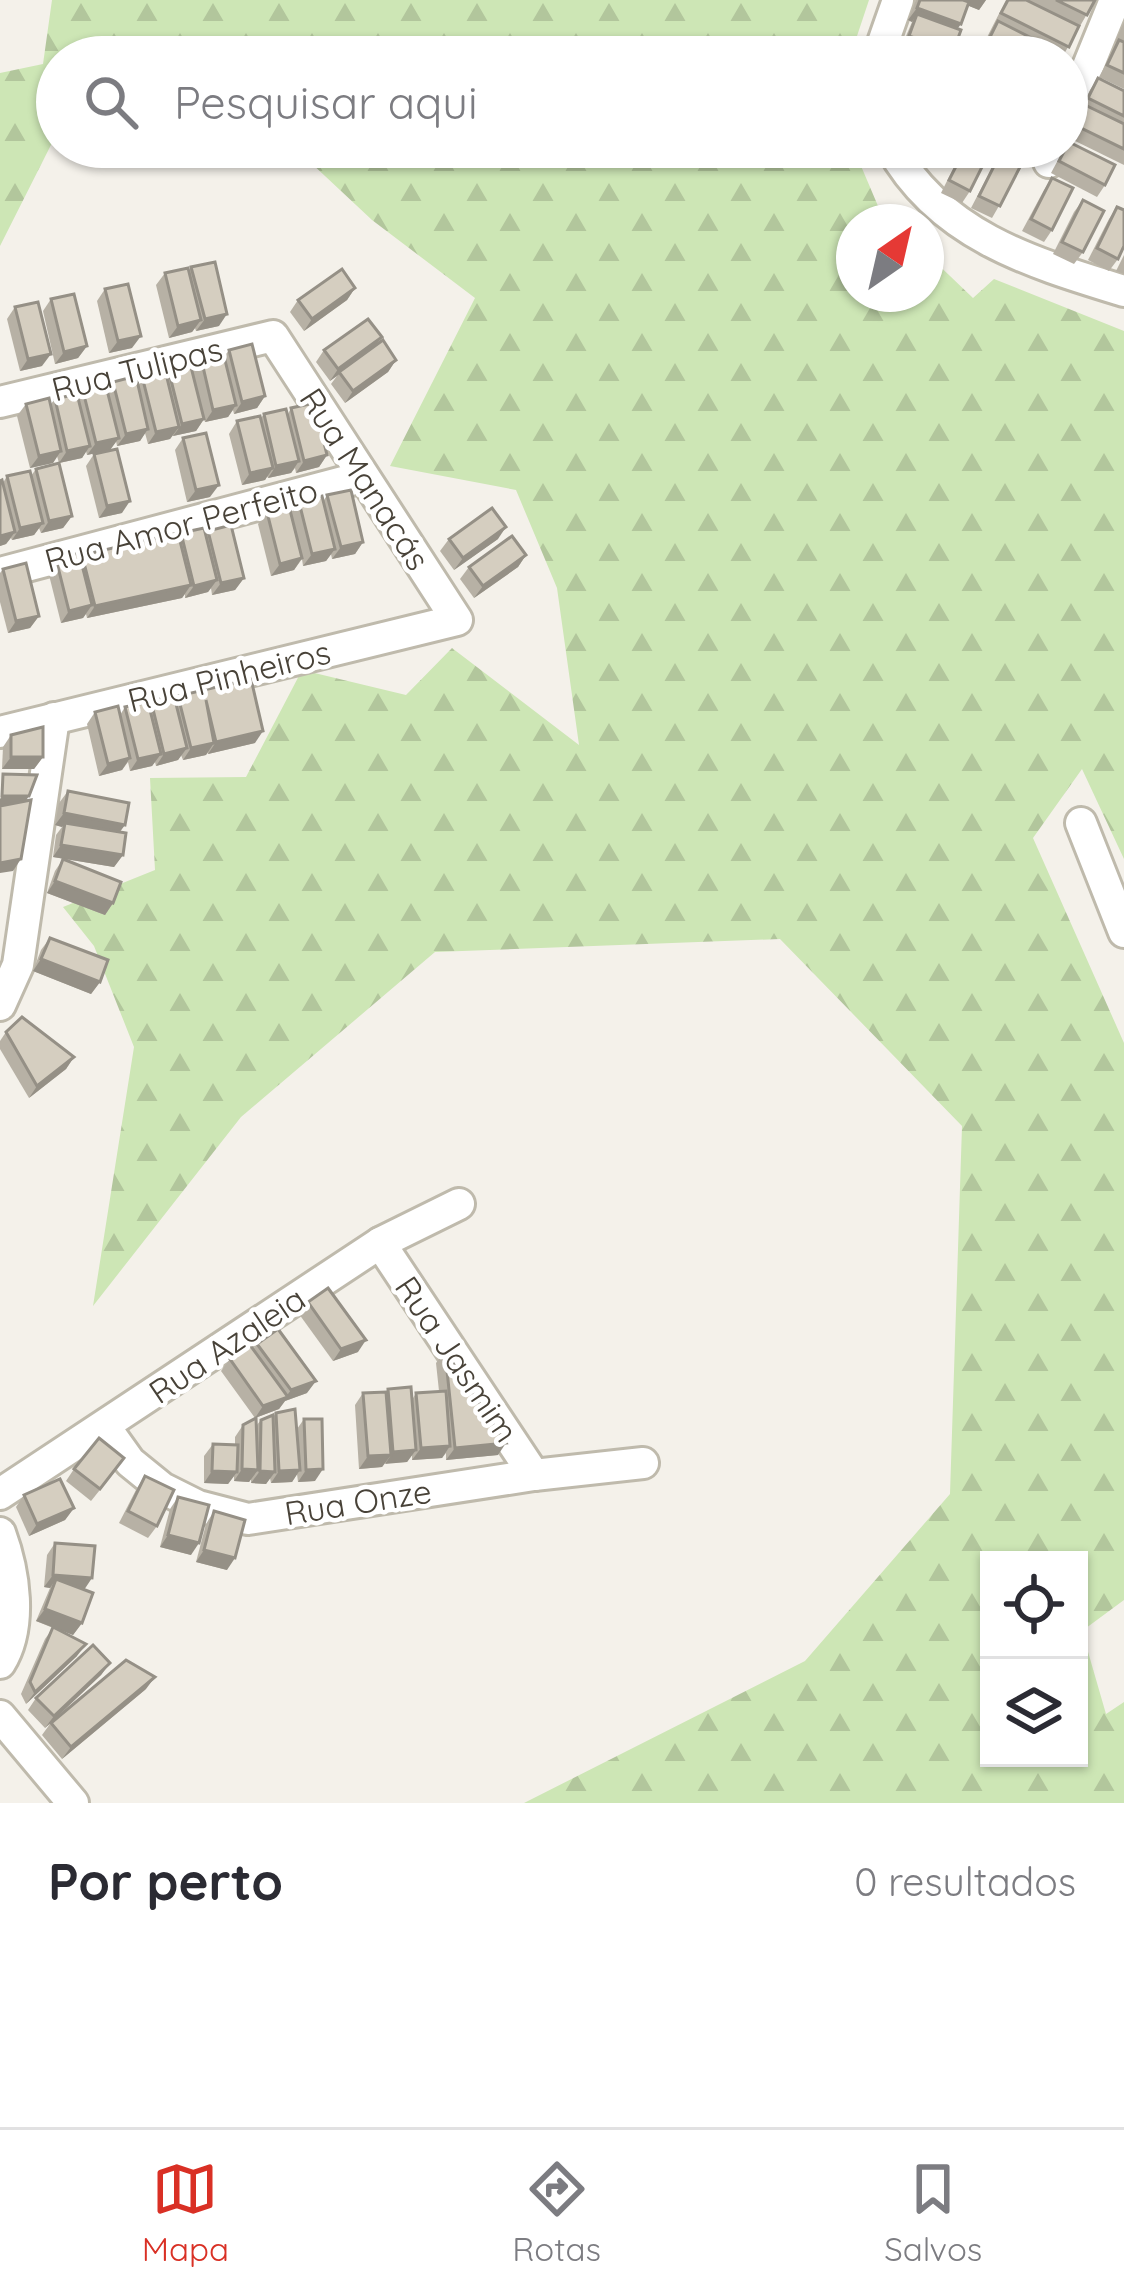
<!DOCTYPE html>
<html lang="pt">
<head>
<meta charset="utf-8">
<style>
  body { margin:0; font-family:Quicksand,sans-serif; background:#f2f2f3; color:#2b2b33 }
  .controls { position:absolute; right:36px; bottom:36px; display:grid; overflow:hidden; border-radius:0px; box-shadow:0 3px 9px #0004 }
  .controls button { width:108px; height:108px; display:grid; place-items:center; padding:0; border:0; border-bottom:3px solid #e1e1e2; background:#fff; color:#2b2b33; font:60px sans-serif }
  .compass { position:absolute; left:836px; top:204px; width:108px; height:108px; border-radius:50%; background:#fff; box-shadow:0 3px 9px #0004; rotate:34deg }
  .list { margin:0; padding:0; list-style:none }
  h2 { display:flex; justify-content:space-between; align-items:center; height:156px; margin:0; padding:0 48px; font-size:51px }
  h2 small { font-size:39px; font-weight:400; color:#7c7c81 }
  .icon { flex:none; width:66px; height:66px; fill:none; stroke:currentColor; stroke-width:2; stroke-linecap:round; stroke-linejoin:round }
  .map { position:relative; flex:none; width:1124px; height:1803px; overflow:hidden }
  .search { position:absolute; background:#fff; box-shadow:0 3px 9px #0004; left:36px; right:36px; top:36px; height:132px; display:flex; align-items:center; gap:30px; box-sizing:border-box; padding:0 42px; border-radius:66px; color:#7c7c81; font-size:45px }
  .sheet { height:324px; background:#fff }
  nav { display:flex; justify-content:space-around; align-items:center; box-sizing:border-box; height:168px; border-top:3px solid #e1e1e2; background:#fff; font-size:33px; color:#7c7c81 }
  nav a { display:grid; justify-items:center; gap:6px }
  nav .on { color:#d93025 }
  .map>svg:first-child { display:block }
</style>
</head>
<body>
<div class="map">
<svg width="1124" height="1803" viewBox="0 0 1124 1803">
  <defs>
    <pattern id="forest-firs" width="22" height="20" patternUnits="userSpaceOnUse" patternTransform="scale(3)"><rect width="22" height="20" fill="#cde6b5"/><path d="M5 1l3.5 6h-7zM16 11l3.5 6h-7z" fill="#b2c69c"/></pattern>
  </defs>
  <rect width="100%" height="100%" fill="#f4f1ea"/>
  <g fill="url(#forest-firs)" fill-rule="evenodd">
    <polygon points="52,0 869,0 850,57 198,57 191,51 181,57 57,57 57,133 0,246 0,73 43,64"/>
    <path d="M294 147H853L878 206 894 222H854V294H926V253L973 298 994 279 1124 331V859L1082 769 1033 838 1124 1043V1600L1082 1631 1106 1714 1124 1702V1803H524L805 1661 950 1494 962 1126 780 939 435 952 241 1117 93 1306 134 1047 94 946 63 907 155 870 150 778 246 777 302 670 406 695 452 648 579 745 557 588 516 490 390 466 475 298 372 220ZM989 1560H1079V1758H989Z"/>
  </g>
  <g fill="none" stroke-linecap="round" stroke-linejoin="round">
    <g stroke="#bfbaac" stroke-width="36">
      <g id="minor">
        <polyline points="878,57 898,0"/>
        <polyline points="1067,118 1115,0"/>
        <path d="M891 147C940 236 1033 263 1124 291"/>
        <polyline points="1049,162 1055,147"/>
        <polyline points="0,402 273,336 457,620 0,732"/>
        <polyline points="0,573 362,477"/>
        <polyline points="1081,823 1124,932"/>
        <polyline points="0,1005 18,965 54,718"/>
        <polyline points="380,1243 534,1475"/>
        <polyline points="105,1427 130,1462 162,1488 198,1506 248,1519 534,1475 643,1463"/>
        <polyline points="0,1494 380,1243 459,1204"/>
        <path d="M0 1533C14 1571 23 1626 0 1663"/>
        <polyline points="0,1716 73,1803"/>
      </g>
    </g>
    <use href="#minor" stroke="#fff" stroke-width="30"/>
  </g>
  <g fill="#b7b1a5">
    <polygon points="916,0 986,0 979,10 967,5 957,29 953,52 951,56 953,57 904,57 908,51 901,48 912,22 908,20"/>
    <polygon points="1006,0 1095,0 1064,54 1064,57 986,57 979,53"/>
    <polygon points="1124,22 1124,89 1099,77 1117,43 1115,42"/>
    <polygon points="1098,78 1124,91 1124,165 1067,137 1090,90"/>
    <polygon points="964,147 1033,147 992,218 971,208 996,160 988,156 970,191 962,203 941,193"/>
    <polygon points="1065,147 1105,185 1097,197 1051,173"/>
    <polygon points="1052,178 1052,230 1044,242 1022,231 1044,190"/>
    <polygon points="1083,200 1083,252 1074,264 1053,254 1074,212"/>
    <polygon points="1117,207 1118,259 1109,271 1088,260 1109,219"/>
    <polygon points="1124,255 1124,274 1116,271"/>
    <polygon points="191,267 219,326 196,331 195,328 192,332 169,338 156,285 165,273 189,272"/>
    <polygon points="355,288 347,300 304,331 290,312 298,300"/>
    <polygon points="105,289 132,348 109,353 97,301"/>
    <polygon points="51,299 87,346 78,358 55,364 43,311"/>
    <polygon points="15,307 42,366 20,371 7,319"/>
    <polygon points="376,345 396,360 388,372 345,403 331,384 337,376 330,381 316,362 324,350"/>
    <polygon points="229,350 265,396 257,408 234,414 233,410 228,417 205,422 204,419 196,431 173,436 173,435 170,439 148,444 145,433 140,441 117,446 116,441 110,450 87,455 86,451 82,458 59,463 72,516 63,528 41,533 39,528 34,535 12,540 11,538 6,544 0,546 0,481 3,483 7,476 31,476 36,469 59,463 57,456 53,463 30,468 17,416 26,404 50,405 55,399 78,398 83,391 107,390 113,382 138,387 143,380 166,376 169,372 192,370 201,358 224,357"/>
    <polygon points="291,408 327,455 319,467 296,473 295,468 291,473 268,478 267,476 265,480 242,485 229,434 237,421 261,418 264,414 288,414"/>
    <polygon points="183,438 210,497 187,502 175,450"/>
    <polygon points="94,454 122,513 99,518 86,466"/>
    <polygon points="327,495 363,542 355,554 332,559 331,554 326,561 303,566 302,559 294,570 271,576 258,524 267,512 291,513 299,502 323,502"/>
    <polygon points="208,531 244,578 235,590 212,595 211,588 208,592 185,598 185,594 182,598 87,618 86,614 83,618 61,623 48,571 56,559 80,558 82,555 179,537 181,533 206,535"/>
    <polygon points="449,539 498,539 454,570 440,551"/>
    <polygon points="526,555 518,567 474,598 460,579 469,567"/>
    <polygon points="3,569 39,616 30,628 8,633 0,602 0,573"/>
    <polygon points="178,696 255,743 208,754 207,752 206,755 183,760 181,755 178,760 156,766 155,762 152,766 130,771 128,762 122,770 99,776 87,724 95,712 120,715 125,707 149,705 151,701 175,701"/>
    <polygon points="11,735 43,757 34,769 2,769 3,747"/>
    <polygon points="68,791 120,832 123,855 114,867 53,857 56,835 62,827 55,825 59,803"/>
    <polygon points="63,859 113,903 105,915 47,893 55,871"/>
    <polygon points="50,938 100,982 91,994 33,971 41,950"/>
    <polygon points="6,1032 74,1057 66,1069 29,1098 0,1049 0,1041"/>
    <polygon points="308,1302 358,1352 333,1361 299,1314"/>
    <polygon points="257,1344 307,1393 285,1401 279,1409 255,1418 221,1371 230,1359 253,1349"/>
    <polygon points="445,1351 498,1455 446,1460 446,1453 442,1458 412,1460 412,1455 407,1462 385,1463 382,1467 359,1469 355,1405 363,1393 386,1392 388,1389 412,1400 416,1393 439,1391 436,1363"/>
    <polygon points="276,1413 297,1429 304,1419 315,1481 298,1482 297,1474 292,1482 271,1483 270,1478 266,1484 251,1483 251,1479 249,1482 234,1481 234,1476 228,1484 204,1483 204,1456 213,1444 235,1444 235,1437 243,1425 256,1426 261,1420 273,1417"/>
    <polygon points="74,1469 116,1470 91,1501 66,1481"/>
    <polygon points="145,1476 157,1526 148,1538 119,1523 137,1488"/>
    <polygon points="24,1495 74,1508 65,1520 29,1536 16,1507"/>
    <polygon points="178,1497 191,1555 160,1547 170,1509"/>
    <polygon points="214,1511 227,1570 196,1562 206,1524"/>
    <polygon points="55,1543 84,1590 82,1623 73,1635 61,1630 77,1656 26,1704 21,1694 45,1639 53,1628 36,1621 50,1588 44,1587 47,1555"/>
    <polygon points="110,1663 101,1675 54,1720 146,1689 62,1759 42,1735 50,1724 45,1728 28,1710 36,1698"/>
  </g>
  <g fill="#959086">
    <polygon points="954,0 986,0 979,10"/>
    <polygon points="917,8 961,24 952,36 917,14 912,22 908,20"/>
    <polygon points="909,36 953,52 950,57 913,42 908,51 901,48"/>
    <polygon points="355,288 347,300 304,331 312,319"/>
    <polygon points="227,314 219,326 196,331 205,319"/>
    <polygon points="201,320 192,332 169,338 178,326"/>
    <polygon points="141,336 132,348 109,353 118,341"/>
    <polygon points="382,337 373,349 330,381 338,369"/>
    <polygon points="87,346 78,358 55,364 64,352"/>
    <polygon points="51,354 42,366 20,371 28,359"/>
    <polygon points="396,360 388,372 345,403 353,391"/>
    <polygon points="265,396 257,408 234,414 242,402"/>
    <polygon points="236,405 228,417 205,422 213,410"/>
    <polygon points="204,419 196,431 173,436 182,424"/>
    <polygon points="179,427 170,439 148,444 156,432"/>
    <polygon points="148,429 140,441 117,446 126,434"/>
    <polygon points="119,438 110,450 87,455 96,443"/>
    <polygon points="90,446 82,458 59,463 67,451"/>
    <polygon points="61,451 53,463 30,468 39,456"/>
    <polygon points="327,455 319,467 296,473 304,461"/>
    <polygon points="299,461 291,473 268,478 276,466"/>
    <polygon points="273,468 265,480 242,485 250,473"/>
    <polygon points="219,485 210,497 187,502 196,490"/>
    <polygon points="130,501 122,513 99,518 107,506"/>
    <polygon points="72,516 63,528 41,533 49,521"/>
    <polygon points="43,523 34,535 12,540 20,528"/>
    <polygon points="506,527 498,539 454,570 463,558"/>
    <polygon points="15,532 6,544 0,546 0,536"/>
    <polygon points="363,542 355,554 332,559 341,547"/>
    <polygon points="335,549 326,561 303,566 312,554"/>
    <polygon points="526,555 518,567 474,598 483,586"/>
    <polygon points="302,558 294,570 271,576 280,564"/>
    <polygon points="244,578 235,590 212,595 221,583"/>
    <polygon points="217,580 208,592 185,598 194,586"/>
    <polygon points="191,585 182,598 87,618 95,606"/>
    <polygon points="92,605 83,618 61,623 69,611"/>
    <polygon points="39,616 30,628 8,633 16,621"/>
    <polygon points="263,731 255,743 208,754 216,742"/>
    <polygon points="214,743 206,755 183,760 191,748"/>
    <polygon points="187,748 178,760 156,766 164,754"/>
    <polygon points="161,754 152,766 130,771 138,759"/>
    <polygon points="11,757 43,757 34,769 2,769"/>
    <polygon points="130,758 122,770 99,776 108,764"/>
    <polygon points="2,796 29,796 21,808 0,808 0,799"/>
    <polygon points="64,813 125,825 116,837 65,823 62,827 55,825"/>
    <polygon points="61,845 123,855 114,867 53,857"/>
    <polygon points="21,859 13,871 0,873 0,863"/>
    <polygon points="55,881 113,903 105,915 47,893"/>
    <polygon points="41,959 100,982 91,994 33,971"/>
    <polygon points="74,1057 66,1069 29,1098 37,1086"/>
    <polygon points="366,1340 358,1352 333,1361 341,1349"/>
    <polygon points="316,1381 307,1393 285,1401 279,1409 255,1418 263,1406 285,1398 291,1390"/>
    <polygon points="506,1443 498,1455 446,1460 455,1448"/>
    <polygon points="450,1446 442,1458 412,1460 421,1448"/>
    <polygon points="416,1450 407,1462 385,1464 393,1452"/>
    <polygon points="391,1455 382,1467 359,1469 368,1456"/>
    <polygon points="242,1469 258,1470 249,1482 234,1481"/>
    <polygon points="323,1469 315,1481 298,1482 306,1470"/>
    <polygon points="300,1470 292,1482 271,1483 279,1471"/>
    <polygon points="212,1471 237,1472 228,1484 204,1483"/>
    <polygon points="260,1471 275,1472 266,1484 251,1483"/>
    <polygon points="74,1508 65,1520 29,1536 37,1524"/>
    <polygon points="168,1535 199,1543 191,1555 160,1547"/>
    <polygon points="204,1550 235,1558 227,1570 196,1562"/>
    <polygon points="53,1575 92,1578 84,1590 56,1579 50,1588 44,1587"/>
    <polygon points="45,1609 82,1623 73,1635 36,1621"/>
    <polygon points="86,1644 77,1656 26,1704 35,1692"/>
    <polygon points="110,1663 101,1675 45,1728 54,1716"/>
    <polygon points="155,1677 146,1689 62,1759 71,1747"/>
  </g>
  <g fill="#d5cec0" stroke="#959086" stroke-width="3">
    <polygon points="920,0 963,0 969,2 961,24 917,8"/>
    <polygon points="1008,0 1026,0 1079,26 1069,47 1001,13"/>
    <polygon points="1056,0 1095,0 1087,15"/>
    <polygon points="917,14 961,30 953,52 909,36"/>
    <polygon points="998,21 1065,55 1064,57 1019,57 988,41"/>
    <polygon points="1119,40 1124,42 1124,73 1107,65"/>
    <polygon points="913,42 953,57 908,57"/>
    <polygon points="1098,78 1124,91 1124,116 1088,98"/>
    <polygon points="1085,105 1124,124 1124,149 1075,125"/>
    <polygon points="1069,142 1115,165 1105,185 1059,161"/>
    <polygon points="966,147 987,147 991,149 970,191 949,180"/>
    <polygon points="1002,147 1033,147 1027,159"/>
    <polygon points="1000,154 1021,165 1000,206 979,196"/>
    <polygon points="1052,178 1073,188 1052,230 1031,219"/>
    <polygon points="1083,200 1104,211 1083,252 1062,242"/>
    <polygon points="1117,207 1124,210 1124,246 1118,259 1097,248"/>
    <polygon points="215,262 227,314 205,319 191,267"/>
    <polygon points="188,268 201,320 178,326 165,273"/>
    <polygon points="342,269 355,288 312,319 298,300"/>
    <polygon points="128,284 141,336 118,341 105,289"/>
    <polygon points="74,294 87,346 64,352 51,299"/>
    <polygon points="38,302 51,354 28,359 15,307"/>
    <polygon points="368,319 382,337 338,369 324,350"/>
    <polygon points="383,340 396,360 353,391 339,372"/>
    <polygon points="252,344 265,396 242,402 229,350"/>
    <polygon points="223,352 236,405 213,410 201,358"/>
    <polygon points="191,367 204,419 182,424 169,372"/>
    <polygon points="166,374 179,427 156,432 143,380"/>
    <polygon points="136,376 148,429 126,434 113,382"/>
    <polygon points="106,386 119,438 96,443 83,391"/>
    <polygon points="77,394 90,446 67,451 55,399"/>
    <polygon points="49,398 61,451 39,456 26,404"/>
    <polygon points="314,403 327,455 304,461 291,408"/>
    <polygon points="286,409 299,461 276,466 264,414"/>
    <polygon points="260,416 273,468 250,473 237,421"/>
    <polygon points="206,433 219,485 196,490 183,438"/>
    <polygon points="117,449 130,501 107,506 94,454"/>
    <polygon points="59,463 72,516 49,521 36,469"/>
    <polygon points="30,471 43,523 20,528 7,476"/>
    <polygon points="2,480 15,532 0,536 0,481"/>
    <polygon points="351,490 363,542 341,547 327,495"/>
    <polygon points="322,496 335,549 312,554 299,502"/>
    <polygon points="289,506 302,558 280,564 267,512"/>
    <polygon points="492,508 506,527 463,558 449,539"/>
    <polygon points="231,525 244,578 221,583 208,531"/>
    <polygon points="204,528 217,580 194,586 181,533"/>
    <polygon points="178,533 191,585 95,606 82,555"/>
    <polygon points="512,536 526,555 483,586 469,567"/>
    <polygon points="79,553 92,605 69,611 56,559"/>
    <polygon points="26,563 39,616 16,621 3,569"/>
    <polygon points="251,679 263,731 216,742 206,700 214,743 191,748 178,696"/>
    <polygon points="174,696 187,748 164,754 151,701"/>
    <polygon points="148,702 161,754 138,759 125,707"/>
    <polygon points="118,706 130,758 108,764 95,712"/>
    <polygon points="43,727 43,757 11,757 11,735"/>
    <polygon points="3,774 37,775 29,796 2,796"/>
    <polygon points="68,791 129,803 125,825 64,813"/>
    <polygon points="31,800 21,859 0,863 0,806"/>
    <polygon points="65,823 126,833 123,855 61,845"/>
    <polygon points="63,859 121,882 113,903 55,881"/>
    <polygon points="50,938 108,960 100,982 41,959"/>
    <polygon points="22,1017 74,1057 37,1086 6,1032"/>
    <polygon points="328,1288 366,1340 341,1349 308,1302"/>
    <polygon points="278,1329 316,1381 291,1390 257,1344"/>
    <polygon points="250,1345 288,1397 263,1406 230,1359"/>
    <polygon points="445,1351 506,1443 455,1448"/>
    <polygon points="411,1387 416,1450 393,1452 388,1389"/>
    <polygon points="446,1391 450,1446 421,1448 416,1393"/>
    <polygon points="386,1392 391,1455 368,1456 363,1393"/>
    <polygon points="295,1409 300,1470 279,1471 276,1413"/>
    <polygon points="273,1415 275,1472 260,1471 261,1420"/>
    <polygon points="256,1418 258,1470 242,1469 243,1425"/>
    <polygon points="304,1419 322,1419 323,1469 306,1470"/>
    <polygon points="99,1438 124,1458 100,1489 74,1469"/>
    <polygon points="213,1444 238,1445 237,1472 212,1471"/>
    <polygon points="145,1476 174,1490 157,1526 128,1511"/>
    <polygon points="60,1479 74,1508 37,1524 24,1495"/>
    <polygon points="178,1497 209,1505 199,1543 168,1535"/>
    <polygon points="214,1511 245,1520 235,1558 204,1550"/>
    <polygon points="55,1543 95,1546 92,1578 53,1575"/>
    <polygon points="56,1579 93,1593 82,1623 45,1609"/>
    <polygon points="53,1627 86,1644 35,1692 30,1682"/>
    <polygon points="93,1645 110,1663 54,1716 36,1698"/>
    <polygon points="126,1660 155,1677 71,1747 51,1723"/>
  </g>
  <g text-anchor="middle" stroke-width="9" stroke-linejoin="round" paint-order="stroke">
    <g font-size="33" fill="#484238" stroke="#fff">
      <text transform="translate(137 369) rotate(-14)" y="12">Rua Tulipas</text>
      <text transform="translate(365 479) rotate(57)" y="12">Rua Manacás</text>
      <text transform="translate(181 525) rotate(-15)" y="12">Rua Amor Perfeito</text>
      <text transform="translate(229 676) rotate(-14)" y="12">Rua Pinheiros</text>
      <text transform="translate(227 1345) rotate(-34)" y="12">Rua Azaleia</text>
      <text transform="translate(457 1359) rotate(56)" y="12">Rua Jasmim</text>
      <text transform="translate(358 1502) rotate(-9)" y="12">Rua Onze</text>
    </g>
  </g>
</svg>
<div class="controls">
<button><svg class="icon" aria-label="locate" viewBox="0 0 24 24"><circle cx="12" cy="12" r="6"/><path d="M12 2v4M12 18v4M2 12h4M18 12h4"/></svg></button>
<button><svg class="icon" aria-label="layers" viewBox="0 0 24 24"><path d="M12 4l9 5-9 5-9-5zM3 14l9 5 9-5"/></svg></button>
</div>
<svg class="compass" viewBox="-18 -18 36 36"><path d="M0-13l5 13h-10z" fill="#e53935"/><path d="M0 13l5-13h-10z" fill="#7c7c81"/></svg>
<div class="search"><svg class="icon" aria-label="search" viewBox="0 0 24 24"><circle cx="10" cy="10" r="6"/><path d="M15 15l6 6"/></svg>Pesquisar aqui</div>
</div>
<section class="sheet">
<h2>Por perto<small>0 resultados</small></h2>
<ul class="list">
</ul>
</section>
<nav>
<a class="on"><svg class="icon" aria-label="map" viewBox="0 0 24 24"><path d="M3 6l6-2 6 2 6-2v14l-6 2-6-2-6 2zM9 4v14M15 6v14"/></svg>Mapa</a>
<a><svg class="icon" aria-label="directions" viewBox="0 0 24 24"><path d="M12 3l9 9-9 9-9-9zM9 14v-3h6M13 9l2 2-2 2"/></svg>Rotas</a>
<a><svg class="icon" aria-label="saved" viewBox="0 0 24 24"><path d="M7 4h10v16l-5-4-5 4z"/></svg>Salvos</a>
</nav>
</body>
</html>
